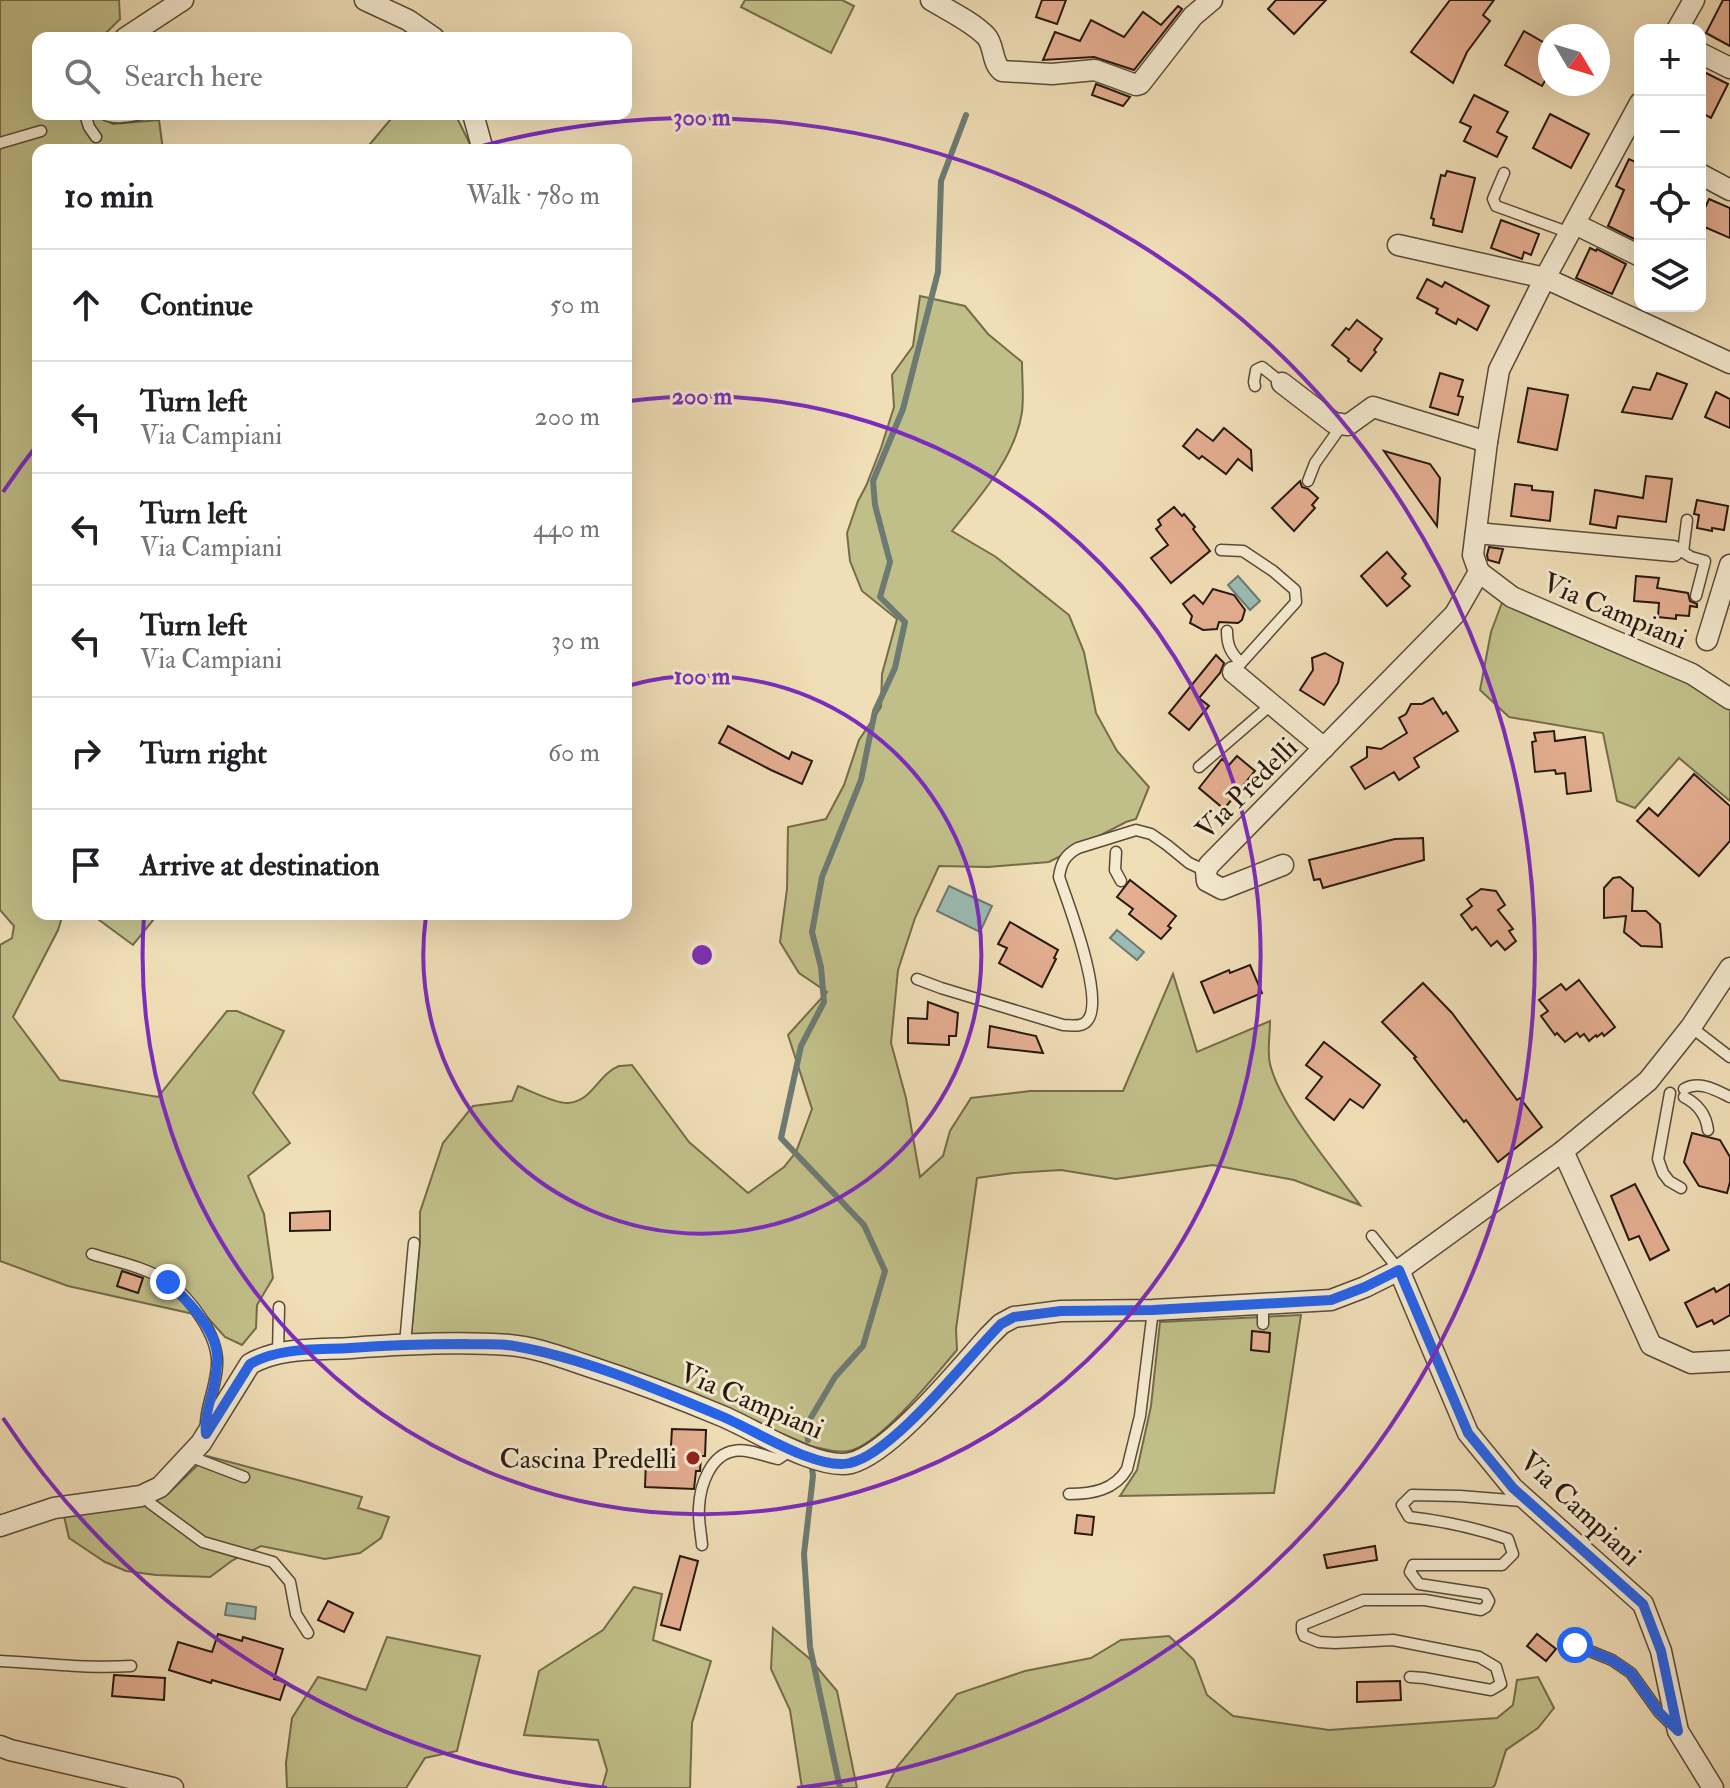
<!DOCTYPE html>
<html lang="en">
<head>
<meta charset="utf-8">
<style>
  body { margin:0; font-family:"IM FELL Double Pica",serif; background:#f6f6f6; color:#202124 }
  .controls { position:absolute; right:24px; top:24px; display:grid; overflow:hidden; border-radius:16px; box-shadow:0 8px 32px #0002 }
  .controls button { width:72px; height:72px; display:grid; place-items:center; padding:0; border:0; border-bottom:2px solid #e0e0e0; background:#fff; color:#202124; font:40px sans-serif }
  .compass { position:absolute; left:1538px; top:24px; width:72px; height:72px; border-radius:50%; background:#fff; box-shadow:0 8px 32px #0002; rotate:128deg }
  .stop { position:absolute; width:24px; height:24px; margin:-18px; border:6px solid #2563eb; border-radius:50%; background:#fff }
  .stop.end { background:#2563eb; border-color:#fff; box-shadow:0 2px 8px #0008 }
  .list { margin:0; padding:0; list-style:none }
  h2 { display:flex; justify-content:space-between; align-items:center; height:104px; margin:0; padding:0 32px; font-size:34px }
  h2 small { font-size:26px; font-weight:400; color:#757577 }
  .list li { display:grid; grid-template-columns:52px 1fr auto; gap:24px; align-items:center; box-sizing:border-box; height:112px; padding:0 32px; border-top:2px solid #e0e0e0 }
  .list b { display:block; font-size:30px; white-space:nowrap }
  .list p { margin:0; font-size:26px; white-space:nowrap; color:#757577 }
  .list em { font-size:26px; font-style:normal; color:#757577 }
  .icon { flex:none; width:44px; height:44px; fill:none; stroke:currentColor; stroke-width:2; stroke-linecap:round; stroke-linejoin:round }
  .map { position:relative; flex:none; width:1730px; height:1788px; overflow:hidden }
  .search { position:absolute; background:#fff; box-shadow:0 8px 32px #0002; left:32px; top:32px; width:600px; height:88px; display:flex; align-items:center; gap:20px; box-sizing:border-box; padding:0 28px; border-radius:16px; color:#757577; font-size:30px }
  .panel { position:absolute; background:#fff; box-shadow:0 8px 32px #0002; left:32px; top:144px; width:600px; height:776px; border-radius:16px }
  .map>svg:first-child { display:block }
</style>
</head>
<body>
<div class="map">
<svg width="1730" height="1788" viewBox="0 0 1730 1788">
  <rect width="100%" height="100%" fill="#f0deb7"/>
  <filter id="stains"><feTurbulence type="fractalNoise" baseFrequency=".0025" numOctaves="4"/><feColorMatrix values="0 0 0 0 .2 0 0 0 0 .09 0 0 0 0 .02 0 0 0 .5 -.17"/></filter>
  <radialGradient id="worn" r=".72"><stop offset=".6" stop-color="#630" stop-opacity="0"/><stop offset="1" stop-color="#630" stop-opacity=".3"/></radialGradient>
  <g fill="#c1bf89" stroke="#746c4b" stroke-width="2">
    <polygon points="0,0 119,0 120,19 101,38 38,38 38,114 94,114 113,124 159,120 163,150 38,150 38,914 63,914 58,930 13,1017 60,1080 158,1097 227,1011 237,1011 284,1031 253,1093 290,1143 248,1176 264,1214 273,1278 257,1305 256,1328 242,1345 225,1337 207,1317 68,1286 0,1261 0,945 12,938 14,926 0,910"/>
    <polygon points="745,0 842,0 854,6 831,53 741,7"/>
    <polygon points="395,114 455,114 473,150 365,150"/>
    <path d="M920 296 965 306 988 334 1022 362C1022 378 1024 396 1022 412 1015 458 980 496 952 531L996 557 1069 615 1084 652 1096 713 1117 751 1149 787 1136 819 1126 822 1049 862 988 867 939 866 915 918 898 970 891 1043 906 1098 920 1177 943 1156 950 1131 971 1098 1030 1091H1123L1173 974 1197 1052 1270 1021C1270 1035 1267 1051 1270 1064 1281 1108 1333 1168 1360 1205L1294 1180 1213 1165 1116 1179 1061 1170 1013 1173 977 1178 956 1329 957 1350C936 1374 879 1447 848 1451 836 1453 823 1449 811 1446L656 1380 411 1337 420 1242V1212L443 1143 473 1106 512 1101 518 1086C531 1091 556 1104 568 1103 592 1102 598 1074 619 1066 620 1066 632 1065 632 1065L689 1142 748 1193 784 1167 796 1152 812 1109 788 1035 827 992 799 973 780 942 787 889 788 827 826 819 844 785 859 740 881 707 882 674 897 619 862 591 850 561 847 533 858 501 866 486 881 448 894 407 892 375 913 346Z"/>
    <polygon points="1503,600 1680,676 1730,704 1730,801 1679,758 1635,808 1617,801 1603,733 1509,717 1480,690 1491,632"/>
    <polygon points="91,914 158,914 133,945"/>
    <polygon points="1301,1315 1274,1493 1120,1496 1137,1470 1151,1406 1160,1322"/>
    <polygon points="207,1456 362,1497 358,1508 389,1517 381,1538 360,1553 325,1559 261,1546 233,1560 210,1577 156,1575 126,1571 105,1562 69,1538 63,1512 150,1503 168,1494"/>
    <polygon points="634,1587 662,1594 653,1640 711,1661 692,1723 690,1788 602,1788 607,1770 598,1740 524,1735 539,1671 603,1630"/>
    <polygon points="773,1628 810,1659 837,1691 857,1788 802,1788 790,1710 771,1669"/>
    <polygon points="1169,1636 1194,1660 1207,1695 1233,1716 1329,1730 1497,1718 1513,1705 1517,1680 1538,1677 1554,1708 1538,1728 1506,1750 1495,1785 1492,1788 886,1788 897,1767 957,1694 1025,1671 1091,1658 1121,1640"/>
    <polygon points="387,1637 480,1656 457,1751 425,1758 406,1788 287,1788 286,1763 292,1718 318,1677 366,1690"/>
  </g>
  <g fill="#9bbbb5" stroke="#6d7a72" stroke-width="2">
    <polygon points="1238,576 1260,601 1250,610 1228,585"/>
    <polygon points="949,886 992,906 980,932 937,911"/>
    <polygon points="1117,930 1144,952 1137,960 1110,938"/>
    <polygon points="227,1603 256,1607 255,1619 225,1615"/>
  </g>
  <g fill="none" stroke-linecap="round" stroke-linejoin="round">
    <g stroke="#6d7a72" stroke-width="6">
      <polyline points="808,1440 806,1426 835,1377 863,1346 885,1271 864,1225 781,1138 801,1046 824,1002 821,967 812,932 822,877 861,780 875,711 895,668 905,622 880,597 890,562 875,505 873,481 903,409 938,272 941,181 966,115"/>
      <polyline points="812,1468 813,1476 804,1554 810,1647 840,1788"/>
    </g>
  </g>
  <g fill="#e4ae91" stroke="#27180d" stroke-width="2">
    <polygon points="1042,0 1066,0 1057,24 1036,17"/>
    <polygon points="1276,0 1326,0 1294,34 1268,9"/>
    <polygon points="1450,0 1494,0 1483,15 1490,21 1467,52 1453,83 1411,52"/>
    <polygon points="1723,0 1730,0 1730,46 1706,33"/>
    <polygon points="1178,6 1182,9 1134,70 1094,57 1043,60 1055,32 1080,41 1091,20 1124,37 1143,12 1161,25"/>
    <polygon points="1524,31 1550,46 1550,72 1542,86 1505,65"/>
    <polygon points="1700,70 1728,84 1711,118 1700,112"/>
    <polygon points="1096,84 1130,97 1123,106 1092,95"/>
    <polygon points="1474,95 1508,112 1497,132 1507,137 1497,157 1464,141 1471,127 1460,122"/>
    <polygon points="1550,114 1589,134 1571,168 1533,148"/>
    <polygon points="1640,156 1640,242 1608,226 1624,190 1616,186 1629,159 1637,163"/>
    <polygon points="1447,171 1475,178 1462,232 1433,225 1434,219 1431,218 1441,175 1445,176"/>
    <polygon points="1709,199 1730,208 1730,238 1700,225 1700,203 1706,206"/>
    <polygon points="1501,220 1539,234 1531,255 1524,252 1522,259 1491,248"/>
    <polygon points="1590,248 1596,251 1597,249 1626,264 1612,294 1576,278"/>
    <polygon points="1427,279 1442,287 1445,282 1489,306 1477,330 1458,319 1456,324 1436,313 1438,309 1417,298"/>
    <polygon points="1357,320 1382,339 1374,350 1376,352 1361,371 1348,361 1349,359 1332,345 1346,328 1349,330"/>
    <polygon points="1440,373 1463,380 1458,396 1463,397 1458,415 1430,407"/>
    <polygon points="1657,373 1687,384 1672,419 1622,412 1633,387 1650,390"/>
    <polygon points="1528,388 1568,395 1557,450 1518,442"/>
    <polygon points="1716,392 1730,399 1730,428 1705,417"/>
    <polygon points="1224,428 1251,450 1252,470 1238,459 1226,474 1202,456 1199,459 1183,446 1197,429 1213,441"/>
    <polygon points="1384,451 1430,464 1440,478 1437,526"/>
    <polygon points="1646,476 1672,479 1666,522 1618,516 1616,528 1590,524 1595,490 1643,498"/>
    <polygon points="1300,481 1302,487 1308,489 1318,498 1312,505 1315,508 1294,531 1272,508"/>
    <polygon points="1515,484 1532,486 1532,490 1553,492 1550,521 1511,516"/>
    <polygon points="1697,500 1728,506 1724,530 1712,528 1712,531 1697,528 1699,515 1694,514"/>
    <polygon points="1174,507 1182,516 1184,514 1195,527 1193,529 1210,551 1171,583 1151,558 1168,545 1156,529 1161,525 1158,520"/>
    <polygon points="1489,547 1503,549 1499,563 1488,560 1487,555"/>
    <polygon points="1387,552 1406,574 1402,578 1410,586 1387,606 1361,576"/>
    <polygon points="1636,576 1659,578 1657,588 1688,593 1690,601 1697,604 1697,607 1690,606 1689,616 1676,615 1676,619 1658,617 1659,603 1634,601"/>
    <polygon points="1213,589 1234,595 1245,610 1242,620 1238,623 1219,622 1217,629 1203,630 1190,623 1192,616 1183,604 1194,595 1203,604"/>
    <polygon points="1325,653 1343,663 1338,683 1324,705 1300,690 1313,670 1312,658"/>
    <polygon points="1216,655 1224,663 1220,673 1199,698 1209,706 1189,730 1169,713"/>
    <polygon points="1433,698 1443,714 1446,712 1458,731 1414,758 1419,767 1399,780 1394,772 1365,789 1351,767 1367,757 1367,747 1381,749 1407,733 1399,718 1406,714 1411,704 1422,704"/>
    <polygon points="728,726 789,759 792,752 812,761 802,784 771,770 719,743"/>
    <polygon points="1554,731 1555,741 1585,737 1591,791 1567,794 1565,773 1556,774 1555,770 1535,772 1532,742 1536,741 1534,733"/>
    <polygon points="1237,756 1255,771 1224,809 1199,788 1222,759 1229,765"/>
    <polygon points="1694,774 1730,806 1730,841 1699,876 1637,821 1649,808 1658,816"/>
    <polygon points="1423,838 1424,860 1323,888 1320,879 1314,880 1309,860 1395,839"/>
    <polygon points="1620,877 1633,888 1632,911 1646,911 1660,924 1662,947 1641,946 1624,932 1626,916 1604,918 1604,888 1613,878"/>
    <polygon points="1130,880 1176,916 1168,926 1171,928 1161,939 1129,914 1133,909 1117,897"/>
    <polygon points="1481,889 1496,891 1505,905 1498,910 1513,929 1509,931 1516,941 1505,950 1497,941 1491,946 1476,927 1472,930 1461,915 1472,906 1467,899"/>
    <polygon points="1010,922 1058,950 1054,958 1056,959 1042,987 999,963 1007,948 998,944"/>
    <polygon points="1250,965 1262,993 1214,1013 1201,982 1229,970 1230,973"/>
    <polygon points="1579,980 1615,1027 1604,1036 1602,1033 1597,1037 1596,1035 1589,1041 1584,1034 1580,1037 1577,1033 1565,1042 1557,1033 1555,1035 1541,1016 1548,1011 1539,1000 1561,984 1566,990"/>
    <polygon points="1423,983 1452,1013 1517,1100 1520,1098 1542,1127 1498,1162 1466,1120 1464,1122 1414,1058 1416,1057 1382,1022"/>
    <polygon points="928,1002 958,1013 956,1036 949,1036 949,1045 908,1043 908,1018 927,1019"/>
    <polygon points="990,1026 1036,1036 1043,1053 988,1047"/>
    <polygon points="1324,1042 1380,1085 1363,1108 1350,1099 1334,1120 1306,1098 1322,1077 1306,1065"/>
    <polygon points="1692,1133 1720,1140 1730,1157 1730,1182 1727,1193 1699,1186 1684,1162"/>
    <polygon points="1635,1184 1669,1250 1650,1260 1639,1236 1629,1240 1611,1196"/>
    <polygon points="330,1211 330,1230 290,1231 290,1213"/>
    <polygon points="122,1271 143,1278 138,1293 117,1286"/>
    <polygon points="1730,1284 1730,1315 1714,1324 1712,1320 1697,1327 1685,1303 1714,1288 1716,1292"/>
    <polygon points="1252,1331 1270,1333 1269,1352 1251,1350"/>
    <polygon points="672,1429 706,1430 705,1456 701,1456 700,1471 696,1471 694,1489 645,1487 646,1461 670,1462"/>
    <polygon points="1077,1515 1094,1517 1092,1535 1075,1533"/>
    <polygon points="1375,1546 1377,1560 1327,1568 1324,1555"/>
    <polygon points="680,1556 698,1561 680,1630 661,1625"/>
    <polygon points="328,1601 353,1613 344,1632 318,1620"/>
    <polygon points="218,1634 242,1641 243,1637 283,1649 274,1679 286,1682 280,1700 212,1680 211,1683 169,1670 178,1642 212,1652"/>
    <polygon points="1537,1634 1556,1649 1546,1661 1527,1646"/>
    <polygon points="114,1675 165,1678 164,1700 112,1696"/>
    <polygon points="1400,1681 1401,1700 1357,1702 1357,1682"/>
  </g>
  <g fill="none" stroke-linecap="round" stroke-linejoin="round">
    <g stroke="#594a38" stroke-width="13">
      <g id="service">
        <polyline points="85,114 89,127 96,137"/>
        <path d="M104 114C115 120 130 116 142 114"/>
        <polyline points="0,143 41,131"/>
        <polyline points="1504,173 1493,199 1496,206 1570,233"/>
        <polyline points="1255,386 1254,382 1256,370 1262,367 1282,383"/>
        <polyline points="1308,481 1315,463 1342,425"/>
        <polyline points="1221,550 1243,551 1273,571 1295,590 1296,602 1233,672"/>
        <polyline points="1678,551 1683,552 1687,520"/>
        <polyline points="1683,552 1691,557 1705,561 1696,596"/>
        <path d="M1227 631C1227 646 1231 653 1241 663"/>
        <polyline points="1199,767 1272,704"/>
        <polyline points="1116,852 1115,870 1121,881"/>
        <path d="M917 979 941 988 1063 1025C1071 1025 1081 1028 1087 1021 1106 1001 1068 903 1059 877 1061 863 1065 855 1078 848L1136 830 1151 834 1167 845 1189 863 1206 871"/>
        <polyline points="1691,1027 1730,1057"/>
        <path d="M1684 1089C1699 1080 1716 1090 1730 1097"/>
        <polyline points="1670,1093 1658,1159 1663,1173 1669,1181 1681,1188"/>
        <path d="M1684 1097C1698 1104 1706 1114 1708 1130"/>
        <polyline points="1372,1236 1399,1270"/>
        <path d="M92 1254C117 1262 146 1267 168 1282 191 1298 219 1337 217 1365 216 1389 204 1409 206 1432"/>
        <polyline points="1263,1324 1263,1304"/>
        <polyline points="405,1344 414,1243"/>
        <polyline points="278,1354 279,1307"/>
        <polyline points="189,1456 244,1477"/>
        <polyline points="147,1493 150,1503 203,1542 273,1562 290,1582 296,1614 308,1633"/>
        <path d="M1069 1494C1092 1494 1115 1490 1127 1469L1140 1416 1153 1310"/>
        <path d="M702 1545C701 1533 698 1519 699 1507 700 1486 710 1455 734 1451 747 1448 764 1456 778 1459L790 1451"/>
        <polyline points="1575,1645 1612,1660 1631,1673 1659,1712 1674,1727"/>
        <path d="M0 1661C44 1663 88 1669 131 1666"/>
        <path d="M1410 1677 1424 1678 1491 1690 1501 1684 1496 1667 1479 1657 1393 1640 1335 1643 1319 1642 1304 1636 1302 1631V1625L1363 1600H1425L1481 1610 1486 1607 1489 1601 1485 1594 1419 1584 1410 1572 1413 1565H1502L1513 1554 1508 1539C1476 1528 1443 1521 1409 1517L1402 1505 1412 1495 1460 1496 1522 1501"/>
      </g>
    </g>
    <g stroke="#594a38" stroke-width="23">
      <g id="minor">
        <polyline points="365,0 408,20 434,38"/>
        <path d="M931 0C949 11 971 21 986 36 995 46 991 62 1002 71L1052 74 1095 70 1136 85 1140 84 1193 16 1212 0"/>
        <polyline points="1677,30 1694,0"/>
        <polyline points="125,38 183,0"/>
        <polyline points="1700,53 1730,68"/>
        <polyline points="473,114 483,150"/>
        <polyline points="1700,174 1730,190"/>
        <polyline points="1575,224 1640,256"/>
        <polyline points="1398,245 1545,278 1730,363"/>
        <polyline points="1282,383 1334,423 1348,425 1373,407 1487,442"/>
        <polyline points="1476,533 1673,551"/>
        <polyline points="1479,572 1473,555 1487,442 1499,370 1545,278 1640,103"/>
        <polyline points="1479,572 1512,597 1692,674 1730,699"/>
        <polyline points="1707,640 1730,565"/>
        <polyline points="1233,672 1324,748"/>
        <polyline points="1283,865 1222,889 1207,881 1206,871 1209,865 1455,614 1479,572"/>
        <polyline points="1563,1151 1651,1345 1691,1363 1730,1361"/>
        <polyline points="1399,1270 1468,1433 1513,1488 1643,1604 1661,1651 1678,1731 1713,1788"/>
        <path d="M0 1526 54 1508 141 1496 160 1487 201 1443 250 1364C280 1347 317 1350 351 1348 403 1344 456 1341 509 1345 534 1347 561 1357 585 1365 631 1380 677 1397 722 1416 754 1429 818 1471 851 1463 891 1453 959 1369 989 1336L1001 1324 1014 1317 1061 1311 1153 1310 1331 1300 1365 1287 1399 1270 1563 1151 1648 1081 1691 1027 1730 968"/>
        <polyline points="0,1746 10,1750 173,1788"/>
      </g>
    </g>
    <use href="#service" stroke="#f5ead0" stroke-width="10"/>
    <use href="#minor" stroke="#f5ead0" stroke-width="20"/>
  </g>
  <g fill="none" stroke-linecap="round" stroke-linejoin="round">
    <path stroke="#2563eb" stroke-width="10" d="M168 1282C187 1300 214 1327 217 1354 218 1365 216 1375 214 1385 210 1403 204 1417 206 1434L250 1364C280 1347 317 1350 350 1348 389 1345 427 1344 466 1344 482 1345 499 1343 514 1346 584 1358 656 1389 721 1416 753 1429 817 1471 850 1463 893 1454 967 1358 1001 1324L1014 1317 1061 1311 1153 1310 1331 1300 1365 1287 1399 1270 1468 1433 1513 1488 1643 1604 1661 1651 1678 1731 1659 1712 1631 1673 1612 1660 1575 1645"/>
  </g>
  <g fill="none" stroke="#7b2cbf" stroke-width="4">
    <path d="M627 686A279 279 0 1 1 426 916"/>
    <path d="M629 401A559 559 0 1 1 144 916"/>
    <path d="M607 1788A838 838 0 0 1 3 1418M3 492A838 838 0 0 1 37 445M471 149A838 838 0 1 1 797 1788"/>
  </g>
  <circle fill="#8f2418" stroke="#f5ead0" stroke-width="3" cx="693" cy="1458" r="8"/>
  <g text-anchor="middle" stroke-width="6" stroke-linejoin="round" paint-order="stroke">
    <g font-size="28" fill="#27180d" stroke="#f5ead0">
      <text transform="translate(1615 610) rotate(23)" y="10">Via Campiani</text>
      <text transform="translate(1246 788) rotate(-45)" y="10">Via Predelli</text>
      <text transform="translate(752 1400) rotate(23)" y="10">Via Campiani</text>
      <text transform="translate(1581 1508) rotate(43)" y="10">Via Campiani</text>
    </g>
    <g font-size="28" fill="#27180d" stroke="#f5ead0" text-anchor="end">
      <text x="677" y="1468">Cascina Predelli</text>
    </g>
  </g>
  <circle cx="702" cy="955" r="12" fill="#7b2cbf" stroke="#f5ead0" stroke-width="4"/>
  <g font-size="24" text-anchor="middle" font-weight="bold" fill="#7b2cbf" stroke="#f5ead0" stroke-width="6" stroke-linejoin="round" paint-order="stroke">
    <text x="702" y="125">300 m</text>
    <text x="702" y="404">200 m</text>
    <text x="702" y="684">100 m</text>
  </g>
  <rect width="100%" height="100%" filter="url(#stains)"/>
  <rect width="100%" height="100%" fill="url(#worn)"/>
</svg>
<div class="controls">
<button>+</button>
<button>−</button>
<button><svg class="icon" aria-label="locate" viewBox="0 0 24 24"><circle cx="12" cy="12" r="6"/><path d="M12 2v4M12 18v4M2 12h4M18 12h4"/></svg></button>
<button><svg class="icon" aria-label="layers" viewBox="0 0 24 24"><path d="M12 4l9 5-9 5-9-5zM3 14l9 5 9-5"/></svg></button>
</div>
<svg class="compass" viewBox="-18 -18 36 36"><path d="M0-13l5 13h-10z" fill="#e53935"/><path d="M0 13l5-13h-10z" fill="#757577"/></svg>
<div class="stop" style="left:1575px;top:1645px"></div>
<div class="stop end" style="left:168px;top:1282px"></div>
<div class="search"><svg class="icon" aria-label="search" viewBox="0 0 24 24"><circle cx="10" cy="10" r="6"/><path d="M15 15l6 6"/></svg>Search here</div>
<section class="panel">
<h2>10 min<small>Walk · 780 m</small></h2>
<ul class="list">
<li><svg class="icon" aria-label="ahead" viewBox="0 0 24 24"><path d="M12 20V5M6 11l6-6 6 6"/></svg><div><b>Continue</b></div><em>50 m</em></li>
<li><svg class="icon" aria-label="left" viewBox="0 0 24 24"><path d="M17 20v-9H6M10 6l-5 5 5 5"/></svg><div><b>Turn left</b><p>Via Campiani</p></div><em>200 m</em></li>
<li><svg class="icon" aria-label="left" viewBox="0 0 24 24"><path d="M17 20v-9H6M10 6l-5 5 5 5"/></svg><div><b>Turn left</b><p>Via Campiani</p></div><em>440 m</em></li>
<li><svg class="icon" aria-label="left" viewBox="0 0 24 24"><path d="M17 20v-9H6M10 6l-5 5 5 5"/></svg><div><b>Turn left</b><p>Via Campiani</p></div><em>30 m</em></li>
<li><svg class="icon" aria-label="right" viewBox="0 0 24 24"><path d="M7 20v-9h11M14 6l5 5-5 5"/></svg><div><b>Turn right</b></div><em>60 m</em></li>
<li><svg class="icon" aria-label="arrive" viewBox="0 0 24 24"><path d="M6 21V4h12l-3 4 3 4H6"/></svg><div><b>Arrive at destination</b></div></li>
</ul>
</section>
</div>
</body>
</html>
